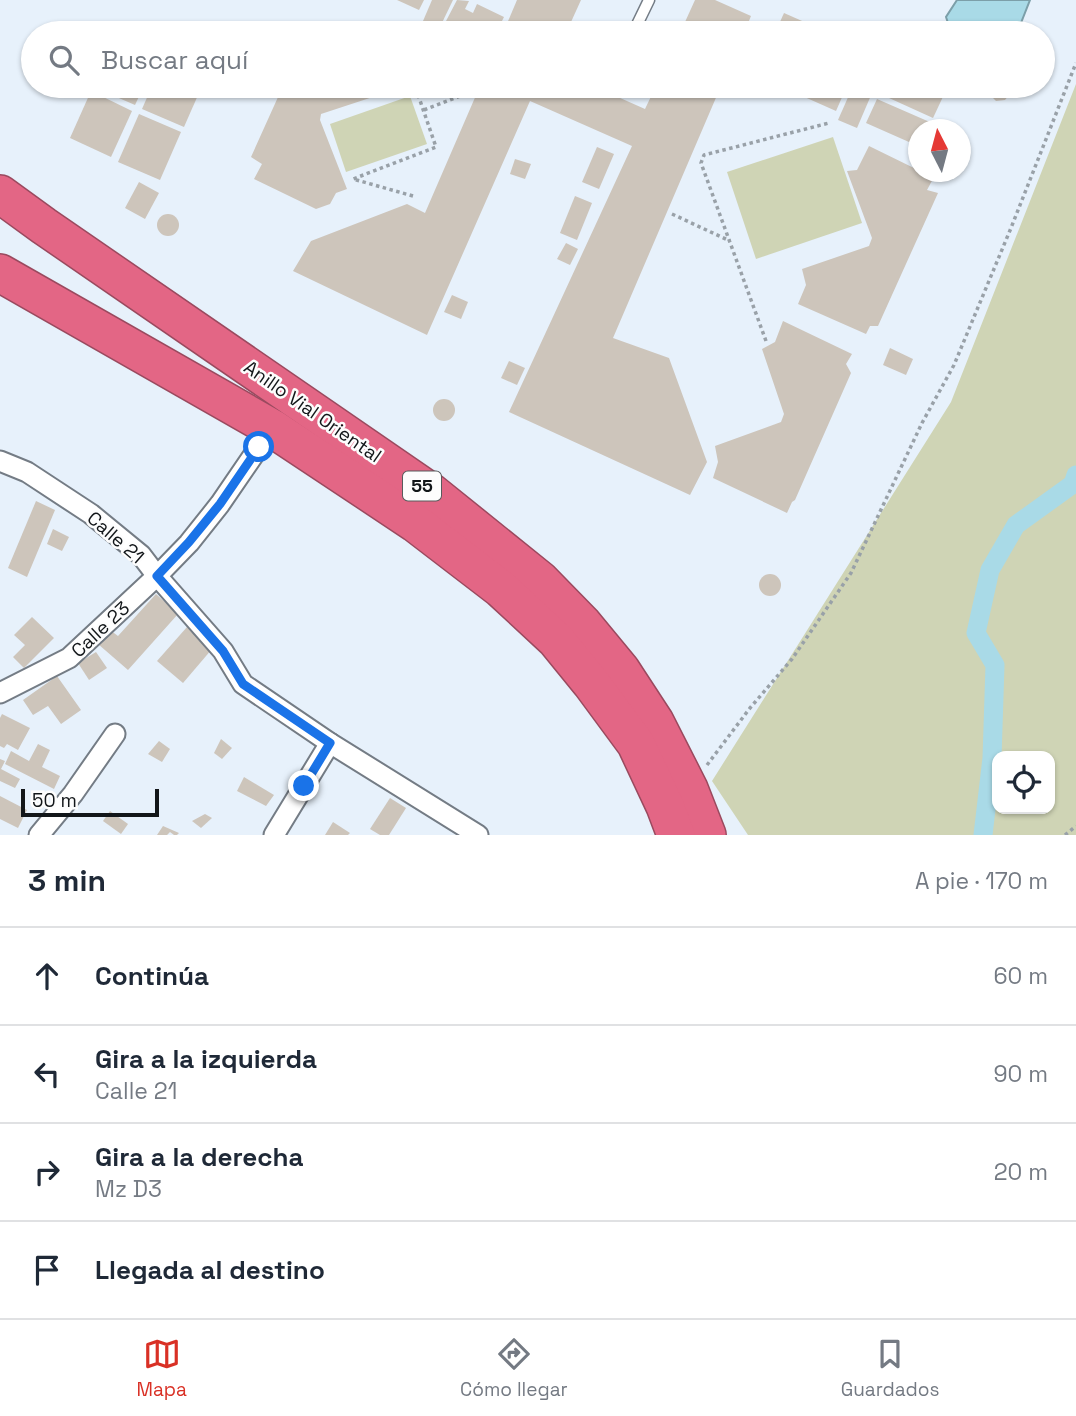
<!DOCTYPE html>
<html lang="es">
<head>
<meta charset="utf-8">
<style>
  body { margin:0; font-family:"Space Grotesk",sans-serif; background:#f6f6f7; color:#1f2937 }
  .controls { position:absolute; right:21px; bottom:21px; display:grid; overflow:hidden; border-radius:14px; box-shadow:0 2px 5px #0004 }
  .controls button { width:63px; height:63px; display:grid; place-items:center; padding:0; border:0; border-bottom:2px solid #e0e1e3; background:#fff; color:#1f2937; font:35px sans-serif }
  .compass { position:absolute; left:908px; top:119px; width:63px; height:63px; border-radius:50%; background:#fff; box-shadow:0 2px 5px #0004; rotate:354deg }
  .scale { position:absolute; left:21px; bottom:18px; width:138px; box-sizing:border-box; padding-left:7px; border:4px solid #121619; border-top:0; font-size:19px; line-height:24px; white-space:nowrap; color:#121619; -webkit-text-stroke:5px #fdfdfd; paint-order:stroke }
  .stop { position:absolute; width:21px; height:21px; margin:-16px; border:5px solid #1a73e8; border-radius:50%; background:#fff }
  .stop.end { background:#1a73e8; border-color:#fff; box-shadow:0 2px 7px #0008 }
  .list { margin:0; padding:0; list-style:none }
  h2 { display:flex; justify-content:space-between; align-items:center; height:91px; margin:0; padding:0 28px; font-size:30px }
  h2 small { font-size:23px; font-weight:400; color:#747a83 }
  .list li { display:grid; grid-template-columns:46px 1fr auto; gap:21px; align-items:center; box-sizing:border-box; height:98px; padding:0 28px; border-top:2px solid #e0e1e3 }
  .list b { display:block; font-size:26px; white-space:nowrap }
  .list p { margin:0; font-size:23px; white-space:nowrap; color:#747a83 }
  .list em { font-size:23px; font-style:normal; color:#747a83 }
  .icon { flex:none; width:38px; height:38px; fill:none; stroke:currentColor; stroke-width:2; stroke-linecap:round; stroke-linejoin:round }
  .map { position:relative; flex:none; width:1076px; height:835px; overflow:hidden }
  .search { position:absolute; background:#fff; box-shadow:0 2px 5px #0004; left:21px; right:21px; top:21px; height:77px; display:flex; align-items:center; gap:18px; box-sizing:border-box; padding:0 24px; border-radius:38px; color:#747a83; font-size:26px }
  .sheet { height:483px; background:#fff }
  nav { display:flex; justify-content:space-around; align-items:center; box-sizing:border-box; height:98px; border-top:2px solid #e0e1e3; background:#fff; font-size:19px; color:#747a83 }
  nav a { display:grid; justify-items:center; gap:4px }
  nav .on { color:#d93025 }
  .map>svg:first-child { display:block }
</style>
</head>
<body>
<div class="map">
<svg width="1076" height="835" viewBox="0 0 1076 835">
  <rect width="100%" height="100%" fill="#e7f1fb"/>
  <g fill="#cfd4b5" fill-rule="evenodd">
    <path d="M1076 84V835H748L712 781 951 402ZM1050 756V809H997V756Z"/>
    <polygon points="410,96 427,144 346,172 330,124"/>
    <polygon points="833,137 862,223 756,259 727,172"/>
  </g>
  <polygon fill="#a9dae7" stroke="#7c9fa9" stroke-width="2" points="957,0 1030,0 1017,33 954,33 951,32 946,17"/>
  <g fill="none" stroke-linecap="round" stroke-linejoin="round">
    <polyline stroke="#a9dae7" stroke-width="19" points="983,835 992,758 995,665 976,633 990,570 1016,525 1073,484 1076,475"/>
  </g>
  <g fill="#cdc5bb">
    <polygon points="397,0 424,0 419,10"/>
    <polygon points="432,0 453,0 440,27 423,21"/>
    <polygon points="457,0 469,1 465,9 473,13 477,4 504,17 496,33 471,33 464,30 468,23 464,21 461,28 446,21"/>
    <polygon points="517,0 581,0 566,33 503,33"/>
    <polygon points="695,0 715,0 751,16 744,33 680,33"/>
    <polygon points="784,13 818,28 816,33 775,33"/>
    <polygon points="91,86 144,86 135,105"/>
    <polygon points="152,86 202,86 184,127 142,109"/>
    <polygon points="283,86 388,86 388,92 321,114 320,120 347,189 336,193 330,204 316,209 254,179 262,164 251,157"/>
    <polygon points="480,86 593,86 645,109 656,86 721,86 613,338 669,358 707,462 690,495 509,412 632,146 530,101 427,335 293,271 311,241 407,204 425,213"/>
    <polygon points="794,86 847,86 836,111 800,95 802,90"/>
    <polygon points="853,86 875,86 857,128 838,120"/>
    <polygon points="881,86 948,86 933,118 878,93"/>
    <polygon points="990,86 1008,86 1009,95 1005,100 996,101 989,94"/>
    <polygon points="91,91 132,111 111,157 70,138"/>
    <polygon points="877,99 932,123 930,130 918,130 918,146 866,123"/>
    <polygon points="139,114 181,132 160,180 118,162"/>
    <polygon points="869,146 918,170 918,172 922,172 934,177 927,190 938,193 878,326 870,326 866,334 798,304 806,285 802,269 869,246 872,238 847,171 857,170"/>
    <polygon points="597,147 614,154 599,189 582,182"/>
    <polygon points="515,159 531,164 525,179 510,174"/>
    <polygon points="139,182 159,193 145,219 125,208"/>
    <polygon points="575,196 592,203 577,240 560,233"/>
    <circle cx="168" cy="225" r="11"/>
    <polygon points="566,243 578,249 570,265 557,259"/>
    <polygon points="452,295 468,302 461,319 444,312"/>
    <polygon points="783,321 852,354 846,364 851,373 795,500 792,502 787,513 713,478 718,462 715,446 781,422 784,414 762,349 775,342"/>
    <polygon points="890,348 913,359 906,375 883,365"/>
    <polygon points="509,361 525,368 517,385 501,378"/>
    <circle cx="444" cy="410" r="11"/>
    <polygon points="36,501 55,510 27,577 8,568"/>
    <polygon points="53,529 69,537 62,551 47,544"/>
    <circle cx="770" cy="585" r="11"/>
    <polygon points="156,594 178,614 128,670 98,644 110,630 118,636"/>
    <polygon points="32,617 54,638 24,668 13,657 25,645 14,635"/>
    <polygon points="187,627 212,649 183,683 157,661"/>
    <polygon points="96,652 107,668 89,680 78,663"/>
    <polygon points="57,676 81,710 61,724 48,706 33,715 23,700"/>
    <polygon points="2,714 30,728 18,750 7,744 4,748 0,746 0,718"/>
    <polygon points="221,739 232,748 222,759 214,753"/>
    <polygon points="159,741 170,749 162,762 148,754"/>
    <polygon points="38,744 50,750 42,767 60,776 54,789 5,764 11,751 29,761"/>
    <polygon points="0,759 5,761 1,769 20,779 15,788 0,781"/>
    <polygon points="244,777 274,795 266,806 237,791"/>
    <polygon points="0,796 27,810 18,828 0,819"/>
    <polygon points="390,798 406,808 389,835 380,835 370,829"/>
    <polygon points="110,811 128,824 121,834 103,821"/>
    <polygon points="205,814 212,818 201,828 192,821"/>
    <polygon points="333,822 350,833 348,835 325,835"/>
    <polygon points="163,826 179,833 177,835 174,835 170,832 167,835 157,835"/>
  </g>
  <g fill="none" stroke-linecap="round" stroke-linejoin="round">
    <g stroke="#747c85" stroke-width="13">
      <polyline id="lane" points="633,33 649,0"/>
    </g>
    <g stroke="#747c85" stroke-width="23">
      <g id="street">
        <polyline points="0,461 27,472 91,514 141,555 157,576 223,651 243,684 330,743 478,835"/>
        <polyline points="0,693 69,658 157,576 189,543 220,504 272,428"/>
        <polyline points="39,835 73,794 115,734"/>
        <polyline points="274,835 330,743"/>
      </g>
    </g>
    <g stroke="#9a4a5f" stroke-width="40">
      <g id="highway">
        <polyline points="0,194 44,226 432,493 540,580 583,624 621,670 655,722 689,789 707,835"/>
        <polyline points="0,273 272,428 415,523 501,589 556,640 591,683 636,744 665,806 676,835"/>
      </g>
    </g>
    <g stroke="#99a1a8" stroke-width="3.5" stroke-dasharray="3.5 3.5" stroke-linecap="butt">
      <polyline points="400,89 402,86"/>
      <polyline points="424,110 465,94"/>
      <polyline points="413,196 353,179 436,147 415,86"/>
      <polyline points="672,214 730,241"/>
      <polyline points="766,341 701,163 704,155 829,123"/>
      <polyline points="707,765 750,708 792,659 851,573 922,423 954,365 1011,228 1076,63"/>
      <polyline points="1065,835 1076,826"/>
    </g>
    <use href="#lane" stroke="#fff" stroke-width="10"/>
    <use href="#street" stroke="#fff" stroke-width="19"/>
    <use href="#highway" stroke="#e36685" stroke-width="37"/>
  </g>
  <g fill="none" stroke-linecap="round" stroke-linejoin="round">
    <polyline stroke="#1a73e8" stroke-width="9" points="259,447 220,504 189,542 157,576 223,651 243,684 330,743 304,786"/>
  </g>
  <g text-anchor="middle" stroke-width="5" stroke-linejoin="round" paint-order="stroke">
    <rect fill="#fdfdfd" stroke="#585b5d" stroke-width="2" x="403" y="471.5" width="38" height="29" rx="5"/>
    <g font-size="18" font-weight="bold" fill="#121619">
      <text x="422" y="492">55</text>
    </g>
    <g font-size="19" fill="#121619" stroke="#fdfdfd">
      <text transform="translate(313 411) rotate(35)" y="7">Anillo Vial Oriental</text>
      <text transform="translate(116 537) rotate(41)" y="7">Calle 21</text>
      <text transform="translate(100 629) rotate(-43)" y="7">Calle 23</text>
    </g>
  </g>
</svg>
<div class="controls">
<button><svg class="icon" aria-label="locate" viewBox="0 0 24 24"><circle cx="12" cy="12" r="6"/><path d="M12 2v4M12 18v4M2 12h4M18 12h4"/></svg></button>
</div>
<svg class="compass" viewBox="-18 -18 36 36"><path d="M0-13l5 13h-10z" fill="#e53935"/><path d="M0 13l5-13h-10z" fill="#747a83"/></svg>
<div class="scale">50 m</div>
<div class="stop" style="left:259px;top:447px"></div>
<div class="stop end" style="left:304px;top:786px"></div>
<div class="search"><svg class="icon" aria-label="search" viewBox="0 0 24 24"><circle cx="10" cy="10" r="6"/><path d="M15 15l6 6"/></svg>Buscar aquí</div>
</div>
<section class="sheet">
<h2>3 min<small>A pie · 170 m</small></h2>
<ul class="list">
<li><svg class="icon" aria-label="ahead" viewBox="0 0 24 24"><path d="M12 20V5M6 11l6-6 6 6"/></svg><div><b>Continúa</b></div><em>60 m</em></li>
<li><svg class="icon" aria-label="left" viewBox="0 0 24 24"><path d="M17 20v-9H6M10 6l-5 5 5 5"/></svg><div><b>Gira a la izquierda</b><p>Calle 21</p></div><em>90 m</em></li>
<li><svg class="icon" aria-label="right" viewBox="0 0 24 24"><path d="M7 20v-9h11M14 6l5 5-5 5"/></svg><div><b>Gira a la derecha</b><p>Mz D3</p></div><em>20 m</em></li>
<li><svg class="icon" aria-label="arrive" viewBox="0 0 24 24"><path d="M6 21V4h12l-3 4 3 4H6"/></svg><div><b>Llegada al destino</b></div></li>
</ul>
</section>
<nav>
<a class="on"><svg class="icon" aria-label="map" viewBox="0 0 24 24"><path d="M3 6l6-2 6 2 6-2v14l-6 2-6-2-6 2zM9 4v14M15 6v14"/></svg>Mapa</a>
<a><svg class="icon" aria-label="directions" viewBox="0 0 24 24"><path d="M12 3l9 9-9 9-9-9zM9 14v-3h6M13 9l2 2-2 2"/></svg>Cómo llegar</a>
<a><svg class="icon" aria-label="saved" viewBox="0 0 24 24"><path d="M7 4h10v16l-5-4-5 4z"/></svg>Guardados</a>
</nav>
</body>
</html>
